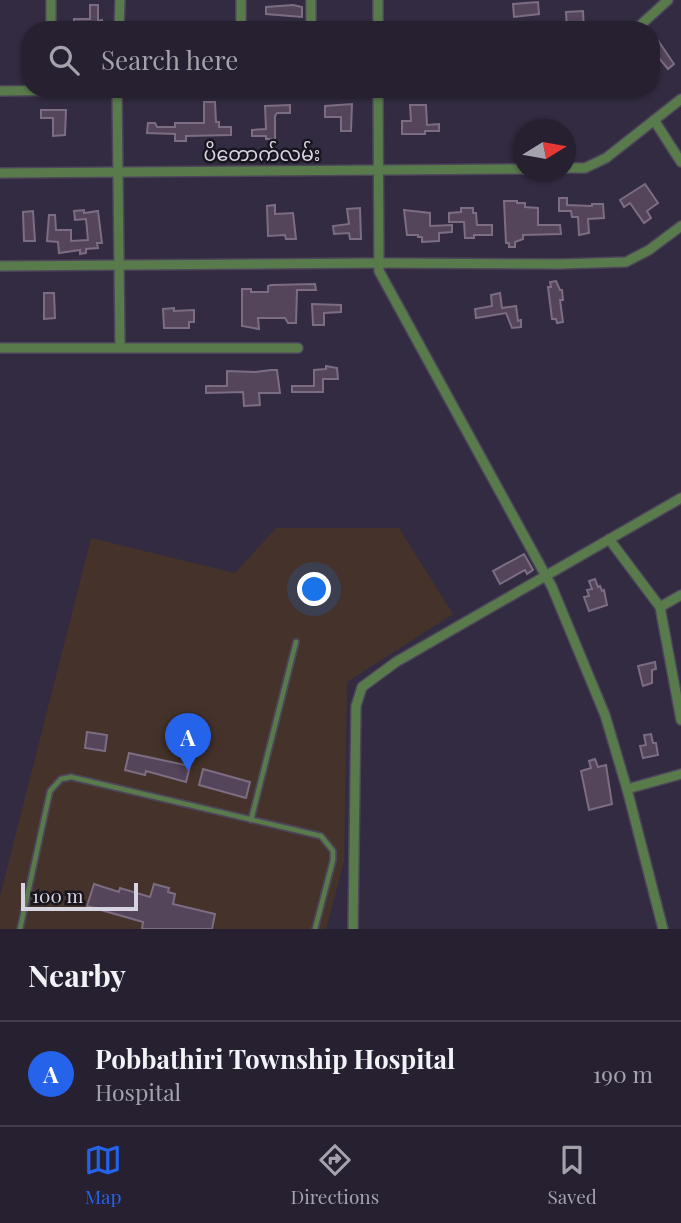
<!DOCTYPE html>
<html lang="en">
<head>
<meta charset="utf-8">
<style>
  body { margin:0; font-family:"Playfair Display","Noto Sans Myanmar",serif; background:#322d3d; color:#f1f3f6 }
  .compass { position:absolute; left:513px; top:119px; width:63px; height:63px; border-radius:50%; background:#262031; box-shadow:0 2px 5px #0004; rotate:79deg }
  .scale { position:absolute; left:21px; bottom:18px; width:117px; box-sizing:border-box; padding-left:7px; border:4px solid #d8d5e3; border-top:0; font-size:19px; line-height:24px; white-space:nowrap; color:#d8d5e3; -webkit-text-stroke:5px #18151f; paint-order:stroke }
  .you { position:absolute; left:315px; top:590px; width:24px; height:24px; margin:-18px; border:5px solid #fff; border-radius:50%; background:#1a73e8; box-shadow:0 0 0 10px #1a73e833 }
  .badge { display:grid; place-items:center; width:46px; height:46px; border-radius:50%; background:#2563eb; color:#fff; font-size:23px; font-weight:700 }
  .pin { position:absolute; translate:-50% -58px; filter:drop-shadow(0 2px 4px #0008) }
  .pin::after { content:''; position:absolute; top:37px; width:24px; height:21px; background:inherit; clip-path:polygon(0 0,100% 0,50% 100%) }
  .list { margin:0; padding:0; list-style:none }
  h2 { display:flex; justify-content:space-between; align-items:center; height:91px; margin:0; padding:0 28px; font-size:30px }
  h2 small { font-size:23px; font-weight:400; color:#a4a3ab }
  .list li { display:grid; grid-template-columns:46px 1fr auto; gap:21px; align-items:center; box-sizing:border-box; height:105px; padding:0 28px; border-top:2px solid #423e4d }
  .list b { display:block; font-size:26px; white-space:nowrap }
  .list p { margin:0; font-size:23px; white-space:nowrap; color:#a4a3ab }
  .list em { font-size:23px; font-style:normal; color:#a4a3ab }
  .icon { flex:none; width:38px; height:38px; fill:none; stroke:currentColor; stroke-width:2; stroke-linecap:round; stroke-linejoin:round }
  .map { position:relative; flex:none; width:681px; height:929px; overflow:hidden }
  .search { position:absolute; background:#262031; box-shadow:0 2px 5px #0004; left:21px; right:21px; top:21px; height:77px; display:flex; align-items:center; gap:18px; box-sizing:border-box; padding:0 24px; border-radius:28px; color:#a4a3ab; font-size:26px }
  .sheet { height:196px; background:#262031 }
  nav { display:flex; justify-content:space-around; align-items:center; box-sizing:border-box; height:98px; border-top:2px solid #423e4d; background:#262031; font-size:19px; color:#a4a3ab }
  nav a { display:grid; justify-items:center; gap:4px }
  nav .on { color:#2563eb }
  .map>svg:first-child { display:block }
</style>
</head>
<body>
<div class="map">
<svg width="681" height="929" viewBox="0 0 681 929">
  <rect width="100%" height="100%" fill="#322b41"/>
  <polygon fill="#45322b" points="276,528 399,528 453,614 347,682 344,861 326,929 0,929 0,896 91,538 235,573"/>
  <g fill="#54455a" stroke="#7c6d83" stroke-width="2">
    <polygon points="538,2 539,14 514,17 513,4"/>
    <polygon points="90,5 98,5 98,21 102,20 102,30 74,30 74,19 90,19"/>
    <polygon points="293,5 302,7 302,17 266,14 266,7"/>
    <polygon points="583,11 584,30 567,30 566,12"/>
    <polygon points="651,35 655,40 657,39 674,64 668,69 659,58 651,60"/>
    <polygon points="204,102 215,102 216,122 219,122 219,127 231,127 231,135 186,136 186,141 175,141 175,134 147,133 148,123 155,123 157,127 175,127 175,123 204,123"/>
    <polygon points="352,104 351,131 341,131 341,117 325,117 325,106"/>
    <polygon points="290,105 290,113 277,113 275,116 275,139 266,139 266,136 252,136 252,130 266,129 265,106"/>
    <polygon points="410,105 426,105 427,125 439,124 439,131 425,131 425,134 402,134 402,121 411,121"/>
    <polygon points="41,110 66,110 65,135 53,136 53,118 41,118"/>
    <polygon points="645,184 658,203 647,211 651,218 644,223 630,203 624,207 620,200"/>
    <polygon points="559,198 567,198 567,205 592,206 592,204 603,204 604,218 588,219 589,233 579,235 578,217 572,217 571,211 559,211"/>
    <polygon points="504,201 517,201 517,203 525,203 525,207 538,208 538,225 560,225 561,234 523,235 523,239 515,242 515,247 509,247 509,243 506,243"/>
    <polygon points="275,205 275,214 293,213 296,239 286,239 285,235 268,236 267,206"/>
    <polygon points="360,208 361,239 350,239 349,233 334,234 333,226 349,224 347,209"/>
    <polygon points="461,208 473,208 473,213 476,213 477,225 492,225 492,235 474,235 474,238 465,238 464,222 449,222 449,213 461,212"/>
    <polygon points="84,210 84,213 98,211 102,243 97,243 98,248 86,249 86,253 80,254 80,250 59,253 58,242 47,241 49,215 55,215 56,230 71,230 71,241 88,240 86,219 75,220 74,211"/>
    <polygon points="404,210 430,213 430,226 452,225 452,232 439,233 439,241 422,242 422,237 418,237 418,235 407,235"/>
    <polygon points="33,211 35,241 24,241 23,212"/>
    <polygon points="556,281 560,290 562,290 563,300 560,300 563,322 557,323 556,319 552,319 548,287 551,287 550,282"/>
    <polygon points="315,284 316,290 297,290 296,323 288,323 285,318 258,318 259,329 242,326 242,289 251,289 251,292 268,292 268,286 271,285"/>
    <polygon points="44,293 54,293 55,318 44,319"/>
    <polygon points="500,293 502,308 516,306 518,321 521,320 521,327 512,328 506,313 476,318 475,309 492,306 491,295"/>
    <polygon points="312,304 341,305 341,312 324,313 324,325 313,325"/>
    <polygon points="174,308 174,311 194,310 194,322 189,322 189,328 164,328 163,309"/>
    <polygon points="326,366 337,368 338,379 323,379 323,392 292,392 292,386 314,386 314,370 326,369"/>
    <polygon points="271,370 277,370 280,393 259,393 260,405 244,406 243,392 206,393 206,386 227,386 227,371 255,372"/>
    <polygon points="524,554 533,570 527,574 525,570 500,584 493,571"/>
    <polygon points="595,579 598,587 600,586 602,591 604,590 607,605 589,611 584,597 589,596 587,590 592,589 589,581"/>
    <polygon points="655,662 656,669 652,670 652,683 643,686 638,666"/>
    <polygon points="87,732 107,735 105,751 85,748"/>
    <polygon points="651,734 653,743 656,743 658,755 643,758 640,746 646,745 644,735"/>
    <polygon points="129,753 190,766 186,782 146,771 145,775 125,770"/>
    <polygon points="595,759 598,767 606,765 612,804 589,810 581,771 591,768 589,761"/>
    <polygon points="203,769 250,782 246,798 199,785"/>
    <polygon points="94,884 119,892 120,888 150,897 154,884 169,888 168,892 175,894 173,904 215,914 212,929 142,929 143,922 87,906"/>
  </g>
  <g fill="none" stroke-linecap="round" stroke-linejoin="round">
    <g stroke="#4d465b" stroke-width="8">
      <g id="service">
        <polyline points="251,820 296,642"/>
        <polyline points="20,929 50,791 61,779 71,777 321,836 333,851 333,860 315,929"/>
      </g>
    </g>
    <g stroke="#4d465b" stroke-width="12">
      <g id="minor">
        <polyline points="51,0 51,30"/>
        <polyline points="241,0 241,30"/>
        <polyline points="378,0 378,30"/>
        <polyline points="119,30 120,0"/>
        <polyline points="311,30 311,0"/>
        <polyline points="635,30 668,0"/>
        <polyline points="117,89 120,346"/>
        <polyline points="378,89 379,271 552,587 605,715 627,789 663,929"/>
        <polyline points="0,91 204,89"/>
        <polyline points="654,120 681,162"/>
        <polyline points="566,168 585,168 606,158 681,99"/>
        <polyline points="0,173 524,169"/>
        <polyline points="0,266 379,263 560,264 626,262 649,250 681,226"/>
        <polyline points="0,348 298,348"/>
        <polyline points="609,539 660,607 681,720"/>
        <polyline points="660,607 681,595"/>
        <polyline points="627,789 681,774"/>
        <polyline points="353,929 356,706 362,687 396,662 681,498"/>
      </g>
    </g>
    <use href="#service" stroke="#597b4c" stroke-width="4.5"/>
    <use href="#minor" stroke="#597b4c" stroke-width="9"/>
  </g>
  <g text-anchor="middle" stroke-width="5" stroke-linejoin="round" paint-order="stroke">
    <g font-size="19" fill="#d8d5e3" stroke="#18151f">
      <text x="262" y="161">ပိတောက်လမ်း</text>
    </g>
  </g>
</svg>
<svg class="compass" viewBox="-18 -18 36 36"><path d="M0-13l5 13h-10z" fill="#e53935"/><path d="M0 13l5-13h-10z" fill="#a4a3ab"/></svg>
<div class="scale">100 m</div>
<div class="you"></div>
<div class="pin badge" style="left:188px;top:771px">A</div>
<div class="search"><svg class="icon" aria-label="search" viewBox="0 0 24 24"><circle cx="10" cy="10" r="6"/><path d="M15 15l6 6"/></svg>Search here</div>
</div>
<section class="sheet">
<h2>Nearby<small></small></h2>
<ul class="list">
<li><span class="badge">A</span><div><b>Pobbathiri Township Hospital</b><p>Hospital</p></div><em>190 m</em></li>
</ul>
</section>
<nav>
<a class="on"><svg class="icon" aria-label="map" viewBox="0 0 24 24"><path d="M3 6l6-2 6 2 6-2v14l-6 2-6-2-6 2zM9 4v14M15 6v14"/></svg>Map</a>
<a><svg class="icon" aria-label="directions" viewBox="0 0 24 24"><path d="M12 3l9 9-9 9-9-9zM9 14v-3h6M13 9l2 2-2 2"/></svg>Directions</a>
<a><svg class="icon" aria-label="saved" viewBox="0 0 24 24"><path d="M7 4h10v16l-5-4-5 4z"/></svg>Saved</a>
</nav>
</body>
</html>
